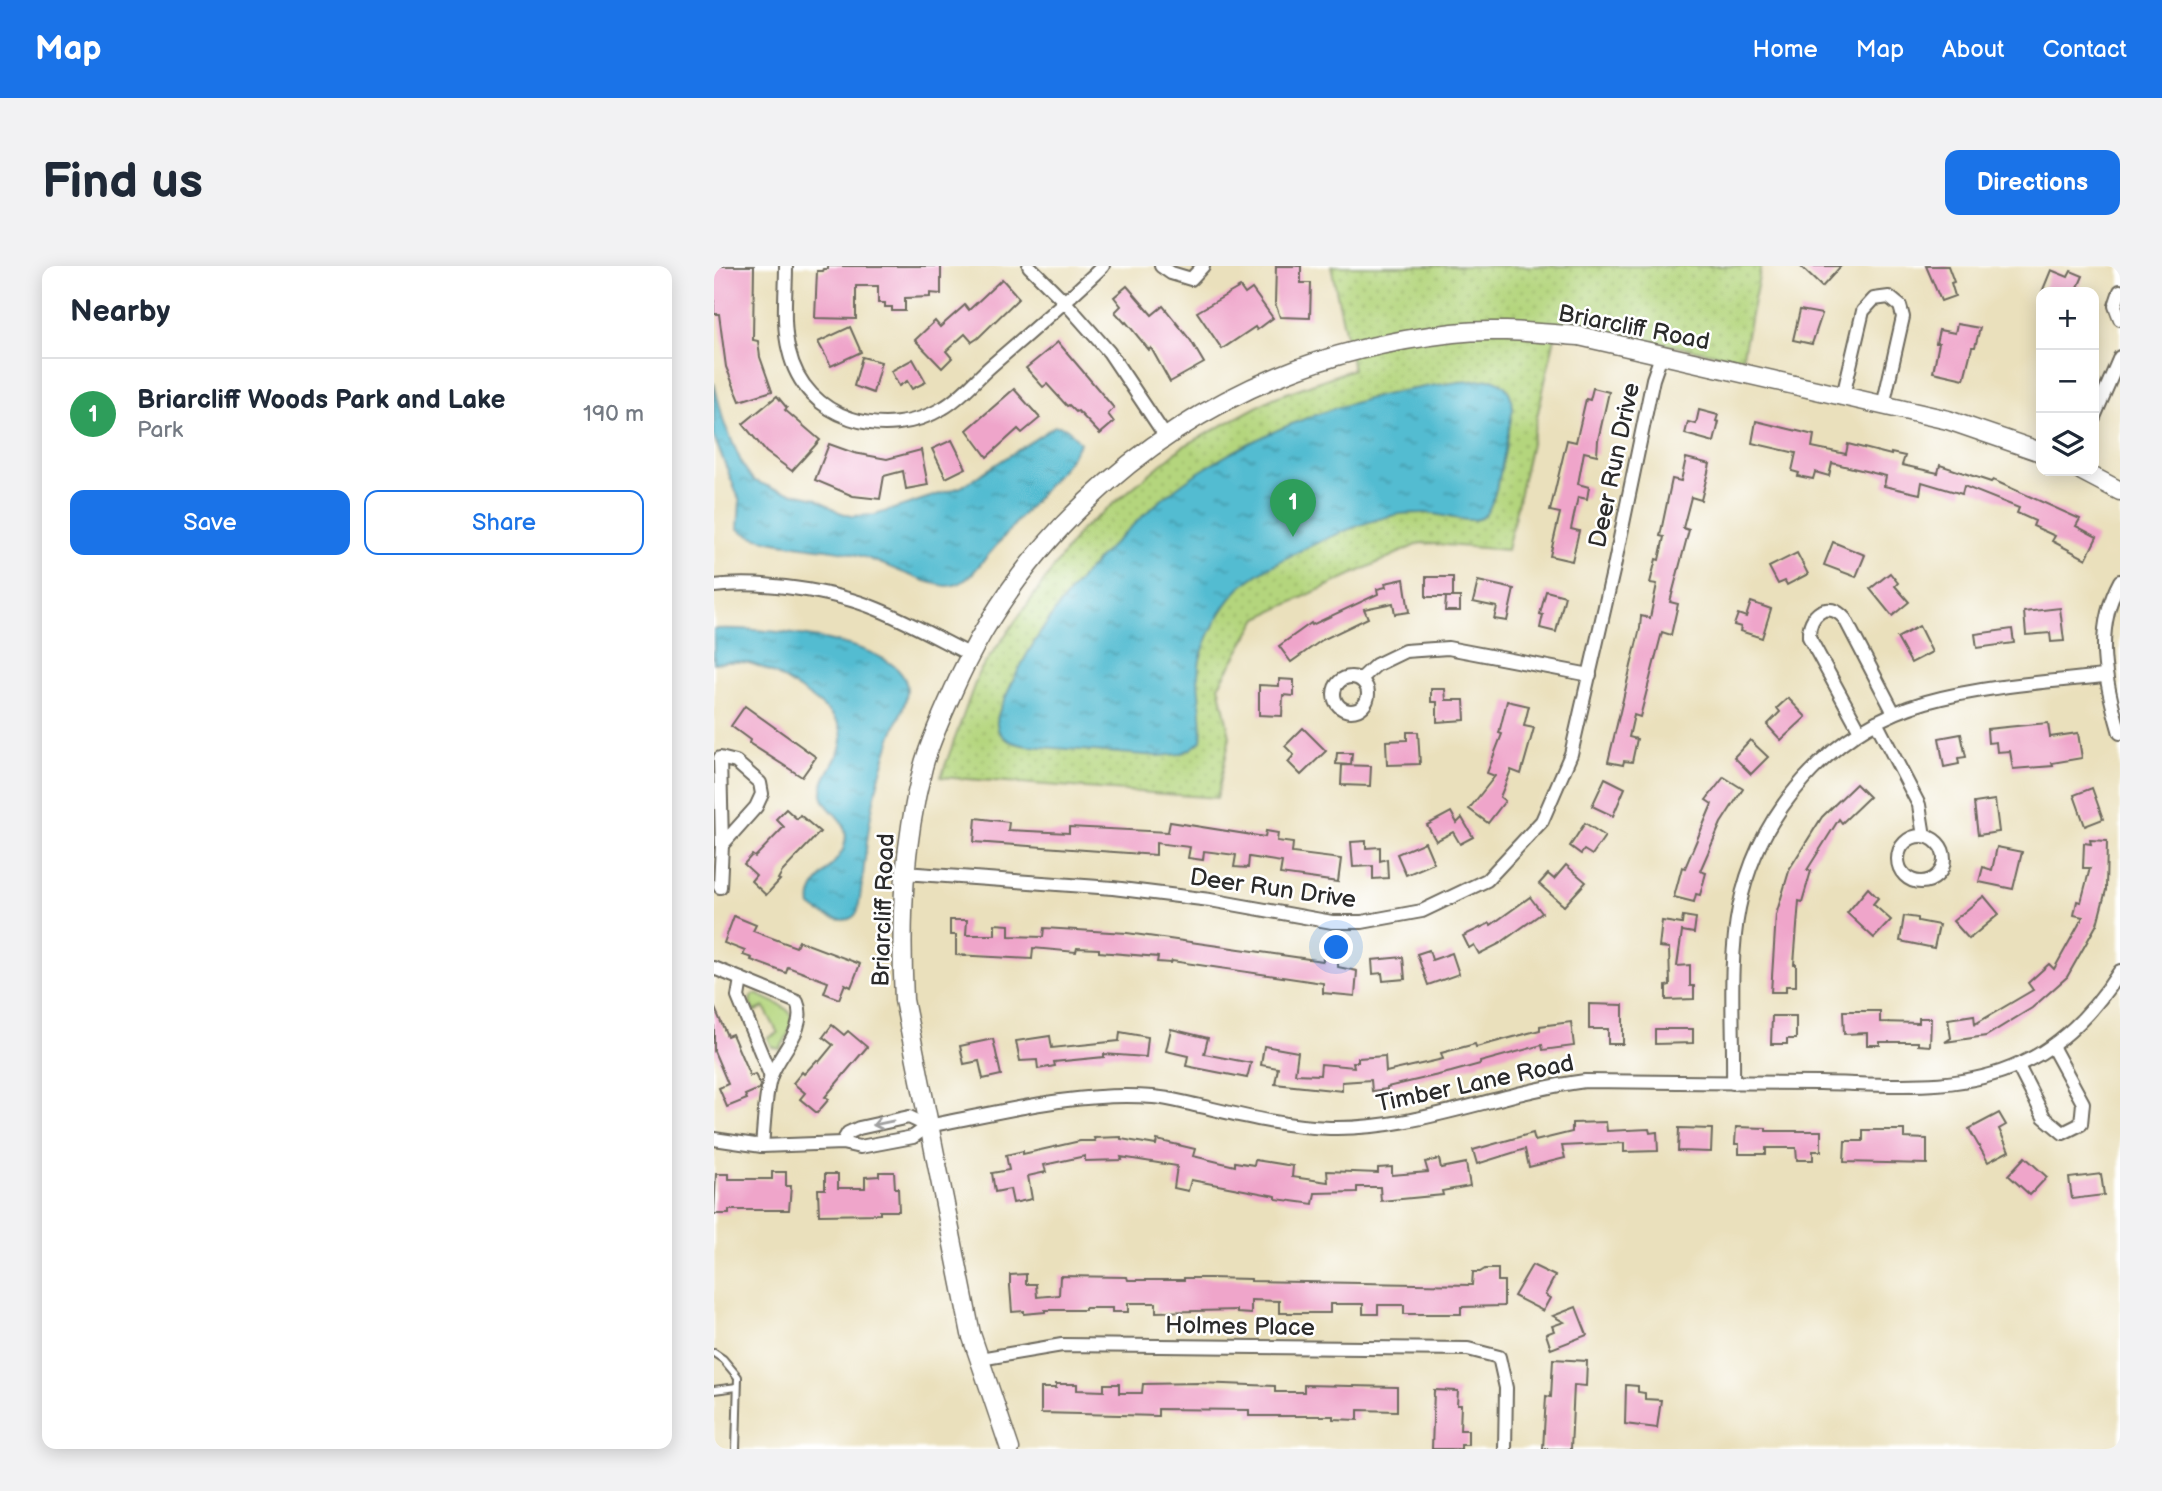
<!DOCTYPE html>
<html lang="en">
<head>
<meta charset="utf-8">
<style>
  body { margin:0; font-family:"Balsamiq Sans",sans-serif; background:#f2f2f3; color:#1f2937 }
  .controls { position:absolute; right:21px; top:21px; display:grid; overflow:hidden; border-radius:14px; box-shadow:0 4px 18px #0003 }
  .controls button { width:63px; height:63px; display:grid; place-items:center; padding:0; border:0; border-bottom:2px solid #e0e1e3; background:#fff; color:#1f2937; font:35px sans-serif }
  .you { position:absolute; left:623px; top:682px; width:24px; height:24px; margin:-18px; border:5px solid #fff; border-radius:50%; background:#1a73e8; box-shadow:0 0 0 10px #1a73e833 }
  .badge { display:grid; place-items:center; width:46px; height:46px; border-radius:50%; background:#1a73e8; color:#fff; font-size:23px; font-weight:700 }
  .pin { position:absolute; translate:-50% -58px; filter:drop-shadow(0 2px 4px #0008) }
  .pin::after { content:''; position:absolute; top:37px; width:24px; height:21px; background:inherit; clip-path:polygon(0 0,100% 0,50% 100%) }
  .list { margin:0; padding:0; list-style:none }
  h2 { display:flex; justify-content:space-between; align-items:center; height:91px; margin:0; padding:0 28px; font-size:30px }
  h2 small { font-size:23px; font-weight:400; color:#747a83 }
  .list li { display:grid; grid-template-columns:46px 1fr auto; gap:21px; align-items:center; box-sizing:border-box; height:112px; padding:0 28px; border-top:2px solid #e0e1e3 }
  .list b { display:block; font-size:26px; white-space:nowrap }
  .list p { margin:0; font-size:23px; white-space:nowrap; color:#747a83 }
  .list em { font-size:23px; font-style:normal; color:#747a83 }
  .actions { display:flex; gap:14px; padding:21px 28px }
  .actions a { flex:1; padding:16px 0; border:2px solid #1a73e8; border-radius:14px; text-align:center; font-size:24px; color:#1a73e8 }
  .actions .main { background:#1a73e8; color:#fff }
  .icon { flex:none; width:38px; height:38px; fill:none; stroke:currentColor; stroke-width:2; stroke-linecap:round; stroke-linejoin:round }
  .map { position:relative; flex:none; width:1406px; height:1183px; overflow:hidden; border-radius:14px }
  header { display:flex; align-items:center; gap:42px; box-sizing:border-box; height:98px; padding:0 35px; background:#1a73e8; color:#fff }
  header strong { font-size:33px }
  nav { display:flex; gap:38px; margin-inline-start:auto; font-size:24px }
  .intro { display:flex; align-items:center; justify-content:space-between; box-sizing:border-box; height:168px; padding:0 42px }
  h1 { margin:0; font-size:49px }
  .button { padding:18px 32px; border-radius:14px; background:#1a73e8; color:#fff; font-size:24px; font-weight:700 }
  main { display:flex; gap:42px; padding:0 42px }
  aside { flex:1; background:#fff; border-radius:14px; box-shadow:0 4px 18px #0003 }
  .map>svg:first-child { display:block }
</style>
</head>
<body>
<header>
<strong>Map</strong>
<nav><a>Home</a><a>Map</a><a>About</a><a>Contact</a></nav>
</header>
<div class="intro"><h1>Find us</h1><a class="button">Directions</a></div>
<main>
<aside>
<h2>Nearby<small></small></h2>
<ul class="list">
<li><span class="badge" style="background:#2e9e5b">1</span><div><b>Briarcliff Woods Park and Lake</b><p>Park</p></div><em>190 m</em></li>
</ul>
<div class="actions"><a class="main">Save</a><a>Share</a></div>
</aside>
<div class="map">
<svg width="1406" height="1183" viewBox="0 0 1406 1183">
  <defs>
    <pattern id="park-dots" width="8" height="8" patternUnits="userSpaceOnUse" patternTransform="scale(1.75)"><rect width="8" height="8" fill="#b4d57d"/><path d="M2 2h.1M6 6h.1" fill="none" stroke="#9bb76c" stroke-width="1.8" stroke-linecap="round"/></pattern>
    <pattern id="water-ripples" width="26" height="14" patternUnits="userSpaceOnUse" patternTransform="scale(1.75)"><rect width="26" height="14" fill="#53bcd1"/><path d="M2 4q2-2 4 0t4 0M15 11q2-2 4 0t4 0" fill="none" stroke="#4599aa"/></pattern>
  </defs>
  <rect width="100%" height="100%" fill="#fff"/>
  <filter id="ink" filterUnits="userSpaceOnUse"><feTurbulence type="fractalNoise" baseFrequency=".0143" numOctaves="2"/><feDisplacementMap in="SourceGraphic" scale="14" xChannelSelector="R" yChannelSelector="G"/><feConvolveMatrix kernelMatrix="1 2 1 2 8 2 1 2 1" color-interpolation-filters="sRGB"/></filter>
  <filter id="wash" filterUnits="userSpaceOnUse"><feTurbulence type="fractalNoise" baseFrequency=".00686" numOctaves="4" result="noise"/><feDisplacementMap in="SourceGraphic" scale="28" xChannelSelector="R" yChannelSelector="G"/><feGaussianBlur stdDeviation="1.57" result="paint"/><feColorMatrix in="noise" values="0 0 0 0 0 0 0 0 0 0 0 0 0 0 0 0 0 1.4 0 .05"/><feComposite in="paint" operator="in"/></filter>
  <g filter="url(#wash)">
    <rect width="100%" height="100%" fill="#eae0bc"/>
    <path fill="#b4d57d" stroke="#708054" stroke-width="2" d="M42 728C78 745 89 744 66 783L58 781 54 772 64 767 50 741 40 746 36 737 37 731Z"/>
    <polygon fill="url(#park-dots)" stroke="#708054" stroke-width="2" points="617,0 1047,0 1028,93 844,58 793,284 706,277 544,352 505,419 516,471 503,532 227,511 265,406 366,265 468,181 559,132 639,103"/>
    <g fill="url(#water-ripples)" stroke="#3f747e" stroke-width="2">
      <path d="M778 113C793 118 798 127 799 143 794 165 784 237 770 250 758 261 724 246 708 247 699 247 690 247 681 249 642 257 550 297 523 325 507 342 494 368 487 390 479 419 491 446 487 475L477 483 466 488 444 490 314 480C302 478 284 474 283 458 282 448 289 437 293 428 317 373 356 320 399 278 428 250 459 221 493 201 580 147 677 120 778 113Z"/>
      <path d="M0 117 10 157 28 198 39 214 58 222 102 232 125 246 137 250 161 249 247 221 341 160C354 159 358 168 366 177L353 197 257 309C250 316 243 320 233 320 208 318 167 295 140 288 108 279 49 281 24 263L26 235 0 171Z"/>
      <path d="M0 363C42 361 169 372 190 412 200 429 182 455 177 472 166 506 157 541 153 576 150 599 148 622 144 644 136 664 108 649 97 640 92 617 123 601 130 581 139 552 111 547 108 529 106 510 127 493 128 474 128 466 127 460 122 454 109 437 58 403 38 398 26 394 12 396 0 397Z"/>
    </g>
    <g id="blocks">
      <g fill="#efa5ca">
        <polygon points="0,0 40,0 39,74 44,75 46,91 58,125 26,135 12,101 5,48 0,48"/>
        <polygon points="114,0 227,0 227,28 216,27 216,31 191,32 191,45 178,45 178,41 171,41 171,37 164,37 164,20 142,20 142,53 101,52 103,5 109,5 110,3 114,3"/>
        <polygon points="562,0 587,0 587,17 597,17 596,52 566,51 561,37"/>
        <polygon points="1086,0 1127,0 1108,21"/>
        <polygon points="1212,0 1234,0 1240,16 1237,17 1241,30 1227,35"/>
        <polygon points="1337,4 1354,11 1357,5 1369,10 1362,26 1328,26"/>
        <polygon points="288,13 305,32 264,72 258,76 251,68 232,85 238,92 228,102 201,74 221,55 226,61 251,39 255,44"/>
        <polygon points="413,20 438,49 449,40 477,75 490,97 456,116 437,82 435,84 412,56 411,57 401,46 407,40 400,31"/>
        <polygon points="526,21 531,28 538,23 559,52 543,64 541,61 508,83 483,46"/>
        <polygon points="1086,44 1108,48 1098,78 1079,74"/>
        <polygon points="1243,58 1266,62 1261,81 1258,81 1250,113 1219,106 1225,77 1222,77 1225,64 1241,67"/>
        <polygon points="136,61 147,86 117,100 104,76"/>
        <polygon points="344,76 400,142 394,148 400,156 386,168 364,145 362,146 355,139 353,140 333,118 329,121 312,102"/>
        <polygon points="148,91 167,96 159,127 140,120"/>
        <polygon points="199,93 212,116 198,123 193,115 185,120 177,105"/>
        <polygon points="879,122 895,126 884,174 883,189 870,186 864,218 875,221 873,233 864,231 857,263 865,265 858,295 836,290 846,247 836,245 853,174 862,176 872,133 876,134"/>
        <polygon points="300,123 326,152 308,167 304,163 273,191 253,164"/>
        <polygon points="63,130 73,142 71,144 106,174 78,205 52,186 29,158"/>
        <polygon points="985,144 1004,149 1002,155 1005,156 1000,176 971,168 974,156 982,158"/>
        <polygon points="1042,155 1100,169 1098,181 1132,188 1134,178 1177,189 1177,187 1191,190 1188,199 1224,207 1226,199 1277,216 1279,214 1366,253 1362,260 1383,271 1372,293 1338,275 1341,270 1319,260 1321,255 1303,247 1305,242 1250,220 1248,228 1208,216 1206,228 1170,220 1172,210 1118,197 1115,210 1101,206 1099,213 1084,210 1085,207 1078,205 1082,187 1038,177"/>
        <polygon points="238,174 252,202 232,212 218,183"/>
        <polygon points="115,178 140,187 173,193 207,184 214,219 192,223 189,205 170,210 166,233 139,230 101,214"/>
        <polygon points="972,192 996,198 987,234 977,231 969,262 975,264 956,336 964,338 957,369 948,366 926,451 920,449 915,471 923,473 918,496 910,495 909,499 894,496 926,362 927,350 936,352 943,318 936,317 942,293 945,294 950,271 946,270 958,213 967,215"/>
        <polygon points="1119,276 1151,289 1142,311 1110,299"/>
        <polygon points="1083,287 1094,308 1073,319 1071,315 1064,318 1055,301"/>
        <polygon points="1176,307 1184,317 1181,320 1195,336 1178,350 1156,323"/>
        <rect x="712" y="311" width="27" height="20"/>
        <polygon points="690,313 695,346 681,348 679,337 650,343 654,352 608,374 577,396 565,380 597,357 598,359 664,328 663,323 672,321 671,317"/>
        <polygon points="764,315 800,323 793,355 780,353 783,341 759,336"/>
        <polygon points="832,325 851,330 842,366 826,362 829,349 826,348"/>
        <polygon points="732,331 746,331 746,345 731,345"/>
        <polygon points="1037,336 1057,343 1048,372 1026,365 1027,361 1020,359 1024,348 1032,351"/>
        <polygon points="1346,342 1350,375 1337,376 1336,367 1312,369 1310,346"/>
        <polygon points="1205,360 1218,386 1197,397 1183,372"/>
        <polygon points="1298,363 1300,377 1263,382 1261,368"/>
        <polygon points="565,413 580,414 580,430 569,429 568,450 545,449 545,419 565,420"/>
        <polygon points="717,423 731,423 732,434 750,434 751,454 723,456 723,436 717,436"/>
        <polygon points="1074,432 1092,451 1067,474 1053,459 1066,446 1063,442"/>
        <polygon points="793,435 815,440 810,460 820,462 807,508 797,504 786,531 791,535 774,557 755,543 781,510 773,507 788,468 785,467"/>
        <polygon points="31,440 102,491 88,511 35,477 36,474 17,460"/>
        <polygon points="1334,457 1336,471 1364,467 1368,492 1338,497 1339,500 1299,503 1296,485 1283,486 1282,476 1274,477 1273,463"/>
        <polygon points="589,462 612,485 587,509 574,496 580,489 571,480"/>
        <polygon points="693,466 704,466 706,498 673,499 672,475 693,474"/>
        <polygon points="1247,468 1252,491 1244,492 1245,498 1230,501 1225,472"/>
        <polygon points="1036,474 1054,491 1037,508 1020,491"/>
        <polygon points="623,487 638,487 637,499 622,498"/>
        <polygon points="628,499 657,500 656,520 627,519"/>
        <polygon points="1010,511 1029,523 1007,557 986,605 992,607 986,629 982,628 980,636 960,631 968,601 971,602 998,538 992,534"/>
        <polygon points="891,512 911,522 899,550 878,540"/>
        <polygon points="1142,518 1155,531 1128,557 1125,553 1093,604 1097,605 1088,636 1085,635 1080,698 1082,698 1082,720 1072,720 1072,726 1057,726 1062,649 1076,602 1108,551"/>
        <polygon points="1378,522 1389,553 1371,560 1360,529"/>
        <polygon points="1281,534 1285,566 1264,569 1260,537"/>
        <polygon points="72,543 83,553 86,549 106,566 68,606 64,613 66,614 52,629 37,615 42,609 30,598 38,589 41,591 70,561 62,553"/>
        <polygon points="737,546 743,557 748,552 759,571 746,578 739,566 722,575 713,559"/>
        <polygon points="262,552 295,556 294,564 355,567 355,561 454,566 456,556 551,571 552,565 564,567 563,575 579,577 578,587 627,593 624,616 566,608 568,596 535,591 534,602 520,601 522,589 490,585 489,594 474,592 476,581 442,577 442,589 260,576"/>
        <polygon points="871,557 891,570 878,589 870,584 867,588 856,580"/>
        <polygon points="1376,574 1393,575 1392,624 1383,658 1353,711 1318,742 1272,770 1231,776 1237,772 1234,753 1260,749 1261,758 1319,724 1314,717 1335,698 1340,703 1369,651 1360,649 1363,635 1367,636 1376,602 1369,602 1370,577 1377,578"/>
        <polygon points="652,575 652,582 666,581 666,595 673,593 674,612 659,613 659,600 639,601 637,576"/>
        <polygon points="711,576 720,597 692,609 683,588"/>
        <polygon points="1283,581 1308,586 1299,623 1265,616 1269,601 1278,604"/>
        <polygon points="852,599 872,616 850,640 825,618 834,608 840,613"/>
        <polygon points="1154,622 1164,632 1159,638 1177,654 1160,672 1133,647"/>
        <polygon points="1270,630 1285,648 1255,673 1239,655"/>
        <polygon points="816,631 828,647 785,678 765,688 760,679 755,682 749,670 776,657 777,659"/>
        <polygon points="20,650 42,659 39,665 82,681 85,675 146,698 137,721 131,718 125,733 110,727 114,716 74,701 72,707 37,694 38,692 29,689 31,685 10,677"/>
        <polygon points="969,650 982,652 980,667 968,665 963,700 976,699 976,720 980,720 980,733 952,734 952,720 956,719 955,682 945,681 948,655 968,658"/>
        <polygon points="1190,650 1204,652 1204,655 1225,659 1220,682 1186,675"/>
        <polygon points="236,654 253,654 252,669 281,669 281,658 295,659 295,670 329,671 330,662 413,667 609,695 609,692 624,694 624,701 643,705 641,730 609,727 609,717 458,695 457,697 443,696 444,691 385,686 385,683 363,682 362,686 319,682 318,693 242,689 242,669 236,669"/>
        <polygon points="715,684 718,694 738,687 745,708 714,719 703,688"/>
        <polygon points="689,691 691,713 669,715 668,707 659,708 658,694"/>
        <polygon points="875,738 909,739 909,778 894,778 894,763 875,763"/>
        <polygon points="0,740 13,770 18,768 36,810 41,808 46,819 45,823 31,829 33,833 13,841 5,822 14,818 0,785"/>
        <polygon points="1129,745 1166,745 1166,756 1205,757 1205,752 1217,752 1216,780 1204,779 1204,776 1166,776 1166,779 1153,779 1153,767 1130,768"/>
        <polygon points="1058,750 1082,750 1082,773 1073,773 1073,778 1057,778"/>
        <polygon points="857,756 860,780 829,784 828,779 766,796 766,798 737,806 673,821 673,823 658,825 657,814 628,816 628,825 561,818 564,802 547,799 550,780 584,786 581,808 606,809 607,798 640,801 639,796 644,796 644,792 671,790 672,806 729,793 727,787 761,778 762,781 826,764 826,760"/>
        <polygon points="118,759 130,769 134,765 153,781 111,831 115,833 103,847 86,833 91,827 79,817 88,806 90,808 103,794 105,796 119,779 109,771"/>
        <polygon points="457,763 494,772 490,788 537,797 533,812 472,800 474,790 452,785"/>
        <polygon points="941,763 979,763 979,777 941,778"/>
        <polygon points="406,766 434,771 432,791 390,788 390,791 340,796 341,800 324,803 323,794 306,795 302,775 336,770 338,782 405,775"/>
        <polygon points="279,773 287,809 269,813 265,795 250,798 246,780"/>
        <polygon points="1285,847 1292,859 1285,863 1295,885 1274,896 1255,863"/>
        <polygon points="892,856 893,865 935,863 936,867 943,866 944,885 910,886 910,877 848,880 851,892 815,901 811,883 763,898 759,884 819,867 821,875 858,866 858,857"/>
        <polygon points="1022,861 1052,862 1052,865 1107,865 1107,885 1099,885 1099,894 1083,894 1082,882 1052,882 1052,888 1025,888 1025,878 1021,878"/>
        <polygon points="965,862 998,863 997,886 964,885"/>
        <polygon points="1149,864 1190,864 1190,872 1213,873 1213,898 1130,896 1131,875 1149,875"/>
        <polygon points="407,871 407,873 442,879 443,874 481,883 479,890 521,900 521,896 540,899 541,894 579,900 578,911 614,916 613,905 664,907 664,902 678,901 678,909 714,906 711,896 725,893 727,902 752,897 756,920 728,925 729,929 667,935 666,921 643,921 643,926 601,927 599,938 562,933 562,930 477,914 474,925 460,922 463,900 407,891 408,894 371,895 371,890 330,899 332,906 314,910 318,933 299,937 296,923 281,926 278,907 295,904 292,889 309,885 309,888 366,875 381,875 380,872"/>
        <polygon points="1311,891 1333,911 1316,929 1294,909"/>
        <polygon points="58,906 72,906 72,920 77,920 75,944 15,944 15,948 0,948 2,908 15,908 15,913 58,913"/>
        <polygon points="165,906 180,906 181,922 184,922 185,945 166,945 166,948 105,949 104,923 111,923 111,908 124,908 124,922 151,922 151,911 165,910"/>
        <polygon points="1387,908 1390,929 1358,933 1355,912"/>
        <polygon points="818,999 841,1010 831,1029 836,1032 829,1045 800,1030"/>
        <polygon points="771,1003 784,1003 784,1015 790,1015 790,1040 747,1041 747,1048 690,1048 690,1039 664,1039 664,1048 649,1048 649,1038 616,1038 616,1047 565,1047 565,1035 537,1034 537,1048 523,1047 523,1044 442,1046 442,1037 414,1037 414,1046 398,1046 398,1042 371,1042 371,1044 331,1044 331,1046 310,1048 310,1045 298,1046 296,1020 296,1009 312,1008 312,1018 322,1018 323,1031 345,1029 346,1010 413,1011 414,1014 470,1014 470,1012 495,1012 537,1013 537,1015 758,1019 759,1006 766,1006"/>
        <polygon points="862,1041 873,1069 837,1083 832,1068 840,1065 838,1060 850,1056 839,1050"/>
        <polygon points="839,1093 873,1095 872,1120 860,1119 857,1183 829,1183 832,1130 837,1131"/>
        <polygon points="485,1117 561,1120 561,1126 590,1126 590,1119 683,1121 683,1145 644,1144 644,1154 619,1153 619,1150 535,1150 535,1144 444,1143 444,1150 327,1147 327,1122 342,1122 342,1118 363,1118 363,1124 390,1125 390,1118 405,1118 405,1127 428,1127 429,1118"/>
        <polygon points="912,1119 924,1120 924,1126 931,1127 931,1133 947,1134 943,1162 911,1158"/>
        <polygon points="720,1124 744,1125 743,1139 747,1139 746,1164 754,1164 754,1179 747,1179 747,1183 718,1183"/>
      </g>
    </g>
  </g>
  <g filter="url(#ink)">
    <use href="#blocks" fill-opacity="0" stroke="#6e6a5e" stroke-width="2"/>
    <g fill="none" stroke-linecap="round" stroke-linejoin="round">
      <g stroke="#6e6a5e" stroke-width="10">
        <g id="lane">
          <polyline points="0,1087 9,1093 24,1111 22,1183"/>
          <polyline points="0,1124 23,1121"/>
        </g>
      </g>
      <g stroke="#6e6a5e" stroke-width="16">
        <g id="street">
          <path d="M72 0C72 28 68 58 75 85 91 155 172 176 229 142 247 132 262 113 277 100 315 67 353 35 389 0"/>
          <polyline points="315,0 350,35 395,86 452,171"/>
          <polyline points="447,0 457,7 477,13 489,0"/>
          <polyline points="1406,25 1401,40 1406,53"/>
          <polyline points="1129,130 1149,45 1160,33 1175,31 1186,40 1189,51 1169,140"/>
          <polyline points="1380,151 1406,91"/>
          <path d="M1406 315C1379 365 1391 416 1406 467"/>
          <path d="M0 320C46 314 120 325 163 343 195 356 225 373 255 388"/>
          <circle cx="637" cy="428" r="17"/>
          <polyline points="647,413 662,399 691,385 734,382 876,409"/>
          <polyline points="1162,456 1205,539 1210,570"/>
          <path d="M1146 465 1095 371C1094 348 1114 333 1131 353L1180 447"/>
          <polygon points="6,492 22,496 46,517 48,528 42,541 8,579"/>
          <circle cx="1207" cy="593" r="23"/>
          <polyline points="190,607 399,622 496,634 618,656 648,656 708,645 773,614 828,555 857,488 900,301 939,113 947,90"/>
          <polyline points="6,621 8,579"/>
          <path d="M0 702 83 736C94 762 66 786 57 810 51 827 50 861 48 880"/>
          <polyline points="27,713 24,731 57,811"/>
          <polyline points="1304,800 1330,851 1349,867 1367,858 1369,837 1338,780"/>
          <path d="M1019 817C1020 761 1014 697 1025 642 1044 546 1117 463 1212 436 1269 420 1332 416 1390 410"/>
          <path d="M0 873 48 880 128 877 146 881 199 871 214 860C288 846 364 825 439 831 455 832 471 837 486 840 529 850 572 861 616 862 704 864 785 826 871 815 949 816 1028 817 1106 817 1172 818 1245 827 1306 798 1349 779 1381 744 1406 705"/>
          <polyline points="128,877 134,867 145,862 195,851 214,860"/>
          <polyline points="266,1093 348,1079 754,1083 785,1091 792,1122 791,1183"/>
        </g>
      </g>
      <g stroke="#6e6a5e" stroke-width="21">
        <g id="secondary">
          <polyline points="1368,205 1406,225"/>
          <path d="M296 1183 257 1068 190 734C186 655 189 579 209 501 216 475 228 450 239 425 301 283 422 169 565 110 620 87 680 74 739 67 780 62 824 67 865 70L1234 154 1327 186"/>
        </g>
      </g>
      <use href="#lane" stroke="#fff" stroke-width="6"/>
      <use href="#street" stroke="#fff" stroke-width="12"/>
      <use href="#secondary" stroke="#fff" stroke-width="18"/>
    </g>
    <defs><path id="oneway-shaft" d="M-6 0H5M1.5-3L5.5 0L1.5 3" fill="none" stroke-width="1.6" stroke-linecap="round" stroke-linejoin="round" transform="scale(1.75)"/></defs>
    <use stroke="#a0a0a0" href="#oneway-shaft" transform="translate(169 857) rotate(168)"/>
  </g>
  <g text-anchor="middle" stroke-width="5" stroke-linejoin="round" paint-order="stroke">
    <g font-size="24" fill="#2b2b2b" stroke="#fff">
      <text transform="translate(920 61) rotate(11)" y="8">Briarcliff Road</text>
      <text transform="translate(900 199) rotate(-78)" y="8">Deer Run Drive</text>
      <text transform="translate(559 622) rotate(8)" y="8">Deer Run Drive</text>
      <text transform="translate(169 644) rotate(-88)" y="8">Briarcliff Road</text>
      <text transform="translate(761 817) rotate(-12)" y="8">Timber Lane Road</text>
      <text transform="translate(526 1060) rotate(1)" y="8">Holmes Place</text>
    </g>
  </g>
</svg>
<div class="controls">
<button>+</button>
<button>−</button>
<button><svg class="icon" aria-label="layers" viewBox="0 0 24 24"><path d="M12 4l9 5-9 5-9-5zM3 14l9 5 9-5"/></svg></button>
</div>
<div class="you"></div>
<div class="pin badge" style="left:579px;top:271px;background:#2e9e5b">1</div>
</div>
</main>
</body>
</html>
